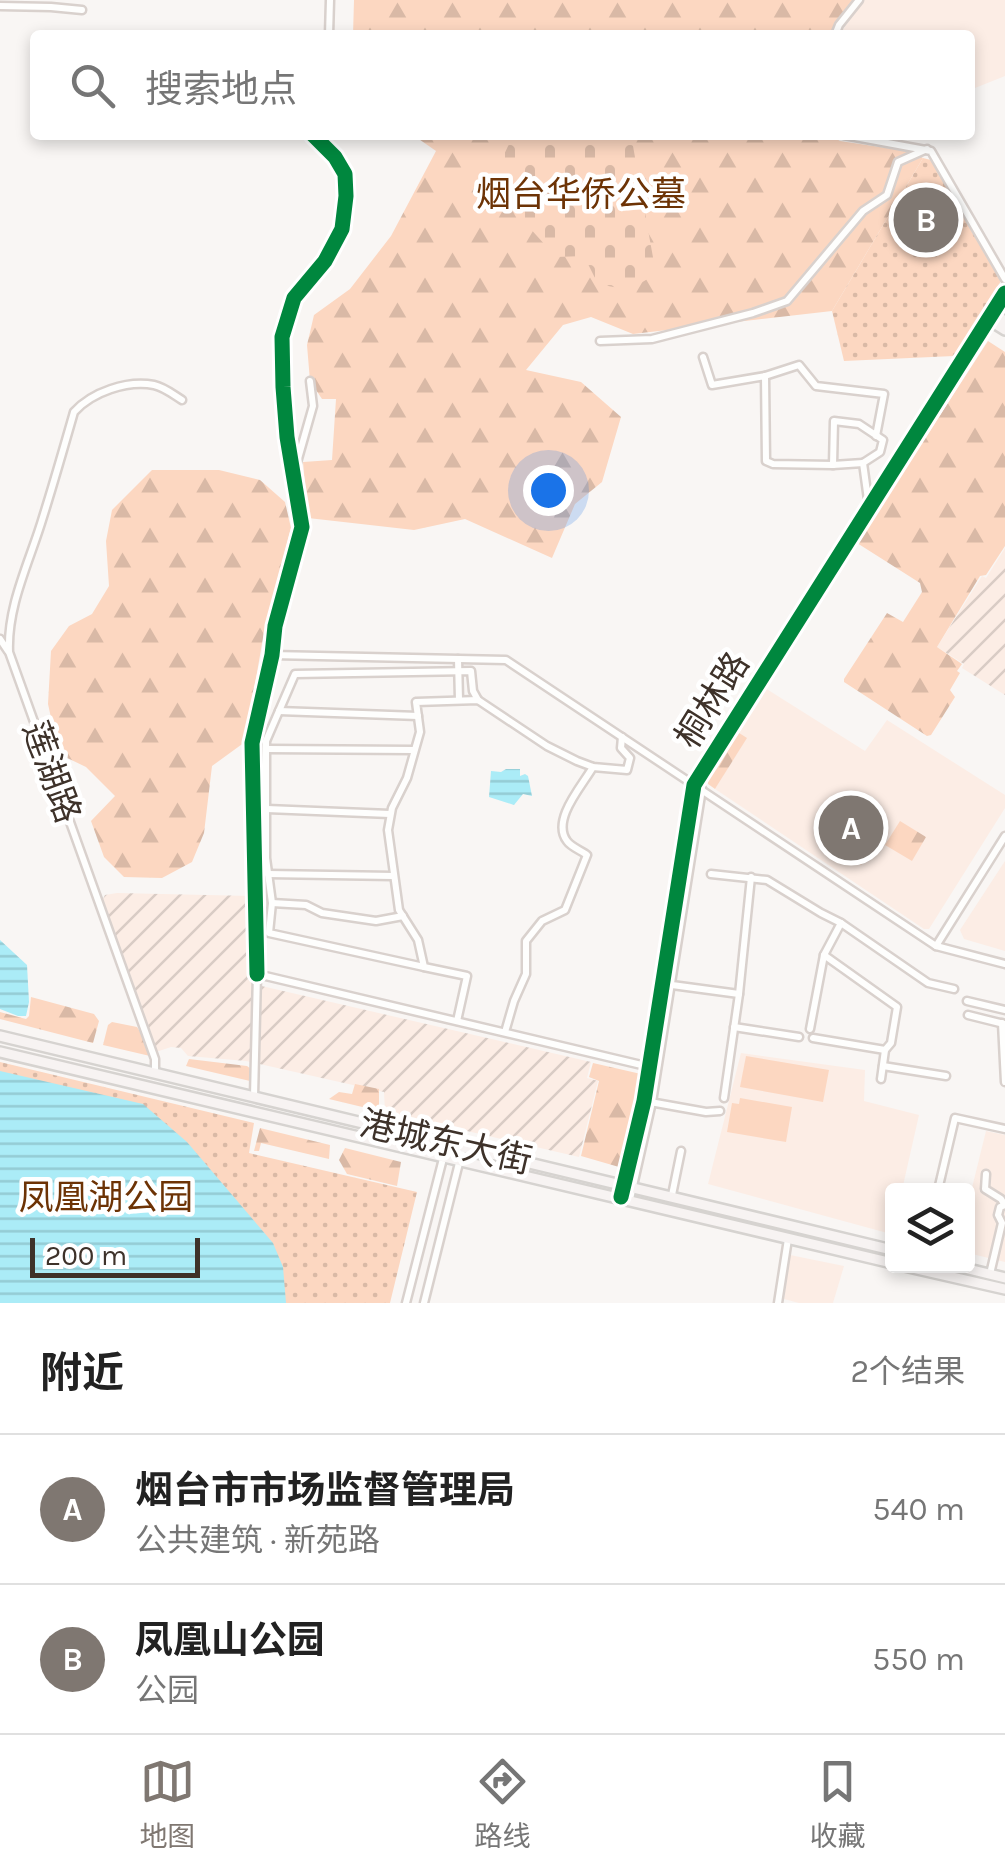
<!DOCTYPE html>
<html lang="zh">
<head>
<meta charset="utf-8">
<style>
  body { margin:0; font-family:Karla,"Noto Sans SC",sans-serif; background:#f2f2f2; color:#222 }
  .controls { position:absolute; right:30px; bottom:30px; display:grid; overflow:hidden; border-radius:10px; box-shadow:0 5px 15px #0003 }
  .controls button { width:90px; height:90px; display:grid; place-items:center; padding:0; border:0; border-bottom:2px solid #e0e0e0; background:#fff; color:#222; font:50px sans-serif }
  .scale { position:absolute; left:30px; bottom:25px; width:170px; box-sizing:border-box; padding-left:10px; border:5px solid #3e322a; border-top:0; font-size:28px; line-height:35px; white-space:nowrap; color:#3e322a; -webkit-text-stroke:8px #fff; paint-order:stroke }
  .you { position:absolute; left:548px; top:490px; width:35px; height:35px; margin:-25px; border:8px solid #fff; border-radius:50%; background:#1a73e8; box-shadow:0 0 0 15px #1a73e833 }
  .badge { display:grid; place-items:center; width:65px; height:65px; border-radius:50%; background:#7f7771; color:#fff; font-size:32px; font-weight:700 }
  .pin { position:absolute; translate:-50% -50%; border:5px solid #fff; box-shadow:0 2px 10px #0006 }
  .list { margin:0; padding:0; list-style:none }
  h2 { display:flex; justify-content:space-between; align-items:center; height:130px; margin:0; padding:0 40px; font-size:42px }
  h2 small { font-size:32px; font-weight:400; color:#767676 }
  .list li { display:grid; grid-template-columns:65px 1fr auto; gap:30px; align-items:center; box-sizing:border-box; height:150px; padding:0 40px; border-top:2px solid #e0e0e0 }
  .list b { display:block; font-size:38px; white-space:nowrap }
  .list p { margin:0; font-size:32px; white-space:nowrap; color:#767676 }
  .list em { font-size:32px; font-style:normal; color:#767676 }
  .icon { flex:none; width:55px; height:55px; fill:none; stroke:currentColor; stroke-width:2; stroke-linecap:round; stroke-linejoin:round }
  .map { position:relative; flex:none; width:1005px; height:1303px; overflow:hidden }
  .search { position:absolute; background:#fff; box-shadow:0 5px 15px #0003; left:30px; right:30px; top:30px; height:110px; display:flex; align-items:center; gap:25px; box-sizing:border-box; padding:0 35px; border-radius:10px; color:#767676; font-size:38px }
  .sheet { height:430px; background:#fff }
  nav { display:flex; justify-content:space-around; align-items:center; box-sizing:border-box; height:140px; border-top:2px solid #e0e0e0; background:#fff; font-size:28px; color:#767676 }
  nav a { display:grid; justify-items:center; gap:5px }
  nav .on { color:#7f7771 }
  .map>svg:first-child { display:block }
</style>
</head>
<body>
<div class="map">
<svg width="1005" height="1303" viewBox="0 0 1005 1303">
  <defs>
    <pattern id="industrial-furrows" width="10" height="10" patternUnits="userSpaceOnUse" patternTransform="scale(2.5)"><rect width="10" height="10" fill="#fcede5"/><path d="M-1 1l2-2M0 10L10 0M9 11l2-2" fill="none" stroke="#d9ccc5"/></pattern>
    <pattern id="forest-firs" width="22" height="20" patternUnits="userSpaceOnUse" patternTransform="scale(2.5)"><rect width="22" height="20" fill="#fcd7c1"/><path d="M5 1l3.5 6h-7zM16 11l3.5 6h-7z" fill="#d9b9a6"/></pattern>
    <pattern id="cemetery-stones" width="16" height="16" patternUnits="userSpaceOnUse" patternTransform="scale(2.5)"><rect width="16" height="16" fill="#fcd7c1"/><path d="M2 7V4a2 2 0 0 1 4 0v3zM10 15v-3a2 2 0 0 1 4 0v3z" fill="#d9b9a6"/></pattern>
    <pattern id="park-dots" width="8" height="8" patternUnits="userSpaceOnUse" patternTransform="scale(2.5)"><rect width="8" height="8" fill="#fcd7c1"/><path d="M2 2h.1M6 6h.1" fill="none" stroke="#d9b9a6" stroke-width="1.8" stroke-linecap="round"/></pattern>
    <pattern id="water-rules" width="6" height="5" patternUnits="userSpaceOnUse" patternTransform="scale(2.5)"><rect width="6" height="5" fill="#abecf7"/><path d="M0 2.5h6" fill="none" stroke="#94cbd4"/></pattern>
  </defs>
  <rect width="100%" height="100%" fill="#f9f6f4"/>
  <g fill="#fcede5">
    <polygon points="864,0 1005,0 1005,76 970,90 970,35 839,35"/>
    <polygon points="765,688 865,751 887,720 1005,795 1005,808 929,929 924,929 715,789 746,739 736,731"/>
    <polygon points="1005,861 1005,951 964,939 960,930"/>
    <polygon points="741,1053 865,1070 864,1101 919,1115 902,1190 892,1190 891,1234 708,1184"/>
    <polygon points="986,1131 1005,1135 1005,1262 968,1253 968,1204"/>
    <polygon points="790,1255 844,1266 833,1303 799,1303 784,1299"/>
  </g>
  <g fill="url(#industrial-furrows)">
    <polygon points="1005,548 1005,695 962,668 964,664 937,647 982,576 986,578"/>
    <polygon points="117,893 252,896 253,984 591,1062 587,1078 598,1081 579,1157 385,1112 384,1092 246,1061 188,1056 181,1048 171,1047 156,1052 102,901 105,895"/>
  </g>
  <g fill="#fcd7c1">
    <polygon points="746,1056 829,1070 823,1102 740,1087"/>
    <polygon points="740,1098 792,1107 786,1142 727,1132 732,1103 739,1104"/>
  </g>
  <g fill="url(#forest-firs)">
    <polygon points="354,0 855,0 831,35 353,35"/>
    <polygon points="413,135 830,135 840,141 913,152 923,158 832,311 633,334 591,317 563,325 526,370 581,382 621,417 602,482 575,504 552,558 465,519 414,530 308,518 303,462 332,460 336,399 322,399 310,381 307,345 314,315 350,289 391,236 436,151"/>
    <polygon points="988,341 1005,352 1005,546 986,575 980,576 937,647 962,664 957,671 960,673 950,690 955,697 931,735 927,736 844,682 844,679 887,613 903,622 922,592 920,583 857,543"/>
    <polygon points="152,470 219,470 260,480 285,502 291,528 264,632 245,742 212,766 204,833 192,862 162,878 124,877 104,857 91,821 115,796 86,767 59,754 48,704 51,651 69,626 92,614 109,586 106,541 112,510"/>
    <polygon points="736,731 747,738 715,789 708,784 707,777"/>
    <polygon points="900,821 926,837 912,861 885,845"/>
    <polygon points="854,824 878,839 861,865 837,850"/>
    <polygon points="31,997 94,1014 99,1021 93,1043 0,1019 0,1012 26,1019 29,1016"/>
    <polygon points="112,1022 137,1027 145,1039 150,1056 103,1045 108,1025"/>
    <polygon points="189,1059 247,1066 251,1069 250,1081 186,1066"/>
    <polygon points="593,1063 641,1074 619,1167 581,1156 599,1081 589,1077"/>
    <polygon points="355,1084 379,1089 379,1111 329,1099 339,1092 352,1094"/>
    <polygon points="260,1128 330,1145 329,1159 261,1143 259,1151 254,1151"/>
    <polygon points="345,1148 401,1162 397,1186 347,1174 339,1160"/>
  </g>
  <polygon fill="url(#cemetery-stones)" points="520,135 631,135 656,274 629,290 598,284 584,256 556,257 490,184 511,140"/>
  <g fill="url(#park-dots)">
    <polygon points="923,158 931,160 1001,281 954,356 844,361 832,311"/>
    <polygon points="0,1062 254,1123 249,1153 417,1192 390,1303 0,1303"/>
  </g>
  <g fill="url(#water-rules)">
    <polygon points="506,769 520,769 520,776 525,774 528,776 532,796 523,794 514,805 489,797 491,771 501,772"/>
    <polygon points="0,940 27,965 29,1002 26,1016 18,1016 0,1009"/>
    <polygon points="0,1071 143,1104 187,1142 273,1243 283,1267 286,1303 0,1303"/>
  </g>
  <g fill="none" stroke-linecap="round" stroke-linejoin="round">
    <g stroke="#d9d1cd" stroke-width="11">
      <g id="minor">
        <polyline points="0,6 51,7 82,10"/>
        <polyline points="329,35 330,0"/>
        <polyline points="835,35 839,25 859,0"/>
        <polyline points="844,135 931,151 1005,279"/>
        <polyline points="600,341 652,339 753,313 787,301 863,211 887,195 898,162 927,149"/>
        <polyline points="703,357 712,385 765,376 766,461 773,464 833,465 834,421 859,424 883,440 880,452 863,463 869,507"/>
        <polyline points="765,376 799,365 816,386 884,394 876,436"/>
        <polyline points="833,465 863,463"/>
        <polyline points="294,473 313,406 310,381"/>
        <polyline points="0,639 8,651"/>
        <polyline points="272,655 506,660 936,946 1005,964"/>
        <polyline points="458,659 459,700"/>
        <polyline points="279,711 418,716"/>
        <polyline points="267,749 414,750"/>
        <polyline points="267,809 390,814"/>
        <polyline points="268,874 393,876"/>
        <polyline points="711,874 767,880 821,913 841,923 928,983 954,989"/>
        <polyline points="272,903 306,905 322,913 376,921 403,916"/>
        <polyline points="936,946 1005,836"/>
        <polyline points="824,955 897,1007 891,1043 885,1050 881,1079"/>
        <polyline points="424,967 269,933 272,903 266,858 266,741 295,674 471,671 473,691 478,700"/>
        <polyline points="257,974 252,743 272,655 275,626 302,527 287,437 283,387 282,337 294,298 325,261 342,229 346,196 345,174 335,157 313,135"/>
        <polyline points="672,985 739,994"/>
        <polyline points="967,1001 1005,1010"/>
        <polyline points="968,1015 1004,1024"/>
        <polyline points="457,1021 467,976 424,967 418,940 399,910 388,830 392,808 407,778 420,732 416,702 478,700 547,746 577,761 593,767 627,770 630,758 621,748 622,737"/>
        <polyline points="1002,1023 1005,1082"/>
        <polyline points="734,1027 799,1037"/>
        <polyline points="810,1029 824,955 841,923"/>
        <path d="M505 1032 514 1001 526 974V941L542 921 565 910 587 855C582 851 571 847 567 841 551 820 582 786 593 767"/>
        <polyline points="813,1038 885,1050"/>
        <polyline points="883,1066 946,1076"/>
        <path d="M155 1072V1059L9 652C7 605 30 561 43 517 54 482 64 447 74 412 92 392 127 380 154 385 164 387 174 395 182 400"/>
        <polyline points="254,1096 257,974 650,1067"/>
        <polyline points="724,1098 739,994 751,877"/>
        <polyline points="650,1102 706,1112 720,1111"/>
        <polyline points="986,1174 985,1189 1001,1199 1004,1204"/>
        <polyline points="938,1190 955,1118 1005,1129"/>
        <polyline points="672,1195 681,1151"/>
        <polyline points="621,1197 644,1101 694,785 1005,293"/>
        <polyline points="630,1199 652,1102 702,789"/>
        <polyline points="990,1274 1002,1223 998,1215 1000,1207 1005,1205"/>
        <polyline points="406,1303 447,1143"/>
        <polyline points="424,1303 463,1147"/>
        <polyline points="778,1303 788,1239"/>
      </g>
    </g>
    <g stroke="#d6d3d0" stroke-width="14">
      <g id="major">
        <polyline points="994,314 1005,321"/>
        <polyline points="989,320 1005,330"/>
        <polyline points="0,1036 892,1250"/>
        <polyline points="0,1052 892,1263"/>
        <polyline points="904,1266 1005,1289"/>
        <polyline points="956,1266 1005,1278"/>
      </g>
    </g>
    <use href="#minor" stroke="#fefefd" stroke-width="6"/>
    <use href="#major" stroke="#f7f3f2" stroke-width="9"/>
    <g stroke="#fff" stroke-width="21">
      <g id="cycleway">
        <polyline points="257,974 252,743 272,655 275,626 302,527 287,437 283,387 282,337 294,298 325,261 342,229 346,196 345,174 335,157 313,135"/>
        <polyline points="621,1197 644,1101 694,785 1005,293"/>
      </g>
    </g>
    <use href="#cycleway" stroke="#00873e" stroke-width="15"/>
  </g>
  <g text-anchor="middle" stroke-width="9" stroke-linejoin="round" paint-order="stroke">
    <g font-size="35" fill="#6d3305" stroke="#fff">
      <text x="581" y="206">烟台华侨公墓</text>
      <text x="106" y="1209">凤凰湖公园</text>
    </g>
    <g font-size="35" fill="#3e322a" stroke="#fff">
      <text transform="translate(712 700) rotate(-58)" y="12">桐林路</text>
      <text transform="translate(52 772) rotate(70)" y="12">莲湖路</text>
      <text transform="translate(446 1142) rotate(13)" y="12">港城东大街</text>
    </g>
  </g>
</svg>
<div class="controls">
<button><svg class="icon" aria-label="layers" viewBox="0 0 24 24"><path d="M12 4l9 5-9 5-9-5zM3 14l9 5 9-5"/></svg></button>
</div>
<div class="scale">200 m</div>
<div class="you"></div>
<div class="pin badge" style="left:851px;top:828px">A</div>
<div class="pin badge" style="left:926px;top:220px">B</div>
<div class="search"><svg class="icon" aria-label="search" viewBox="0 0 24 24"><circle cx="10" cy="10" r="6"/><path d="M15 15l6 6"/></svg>搜索地点</div>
</div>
<section class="sheet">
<h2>附近<small>2个结果</small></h2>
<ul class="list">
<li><span class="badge">A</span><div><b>烟台市市场监督管理局</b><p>公共建筑 · 新苑路</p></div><em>540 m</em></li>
<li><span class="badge">B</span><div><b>凤凰山公园</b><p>公园</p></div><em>550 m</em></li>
</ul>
</section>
<nav>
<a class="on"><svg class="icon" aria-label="map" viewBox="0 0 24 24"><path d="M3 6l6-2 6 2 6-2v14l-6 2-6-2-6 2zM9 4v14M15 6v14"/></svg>地图</a>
<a><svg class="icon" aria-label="directions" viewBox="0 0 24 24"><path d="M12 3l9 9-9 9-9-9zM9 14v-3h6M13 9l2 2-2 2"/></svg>路线</a>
<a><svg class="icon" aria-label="saved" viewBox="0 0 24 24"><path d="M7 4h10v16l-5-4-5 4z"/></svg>收藏</a>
</nav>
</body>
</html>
